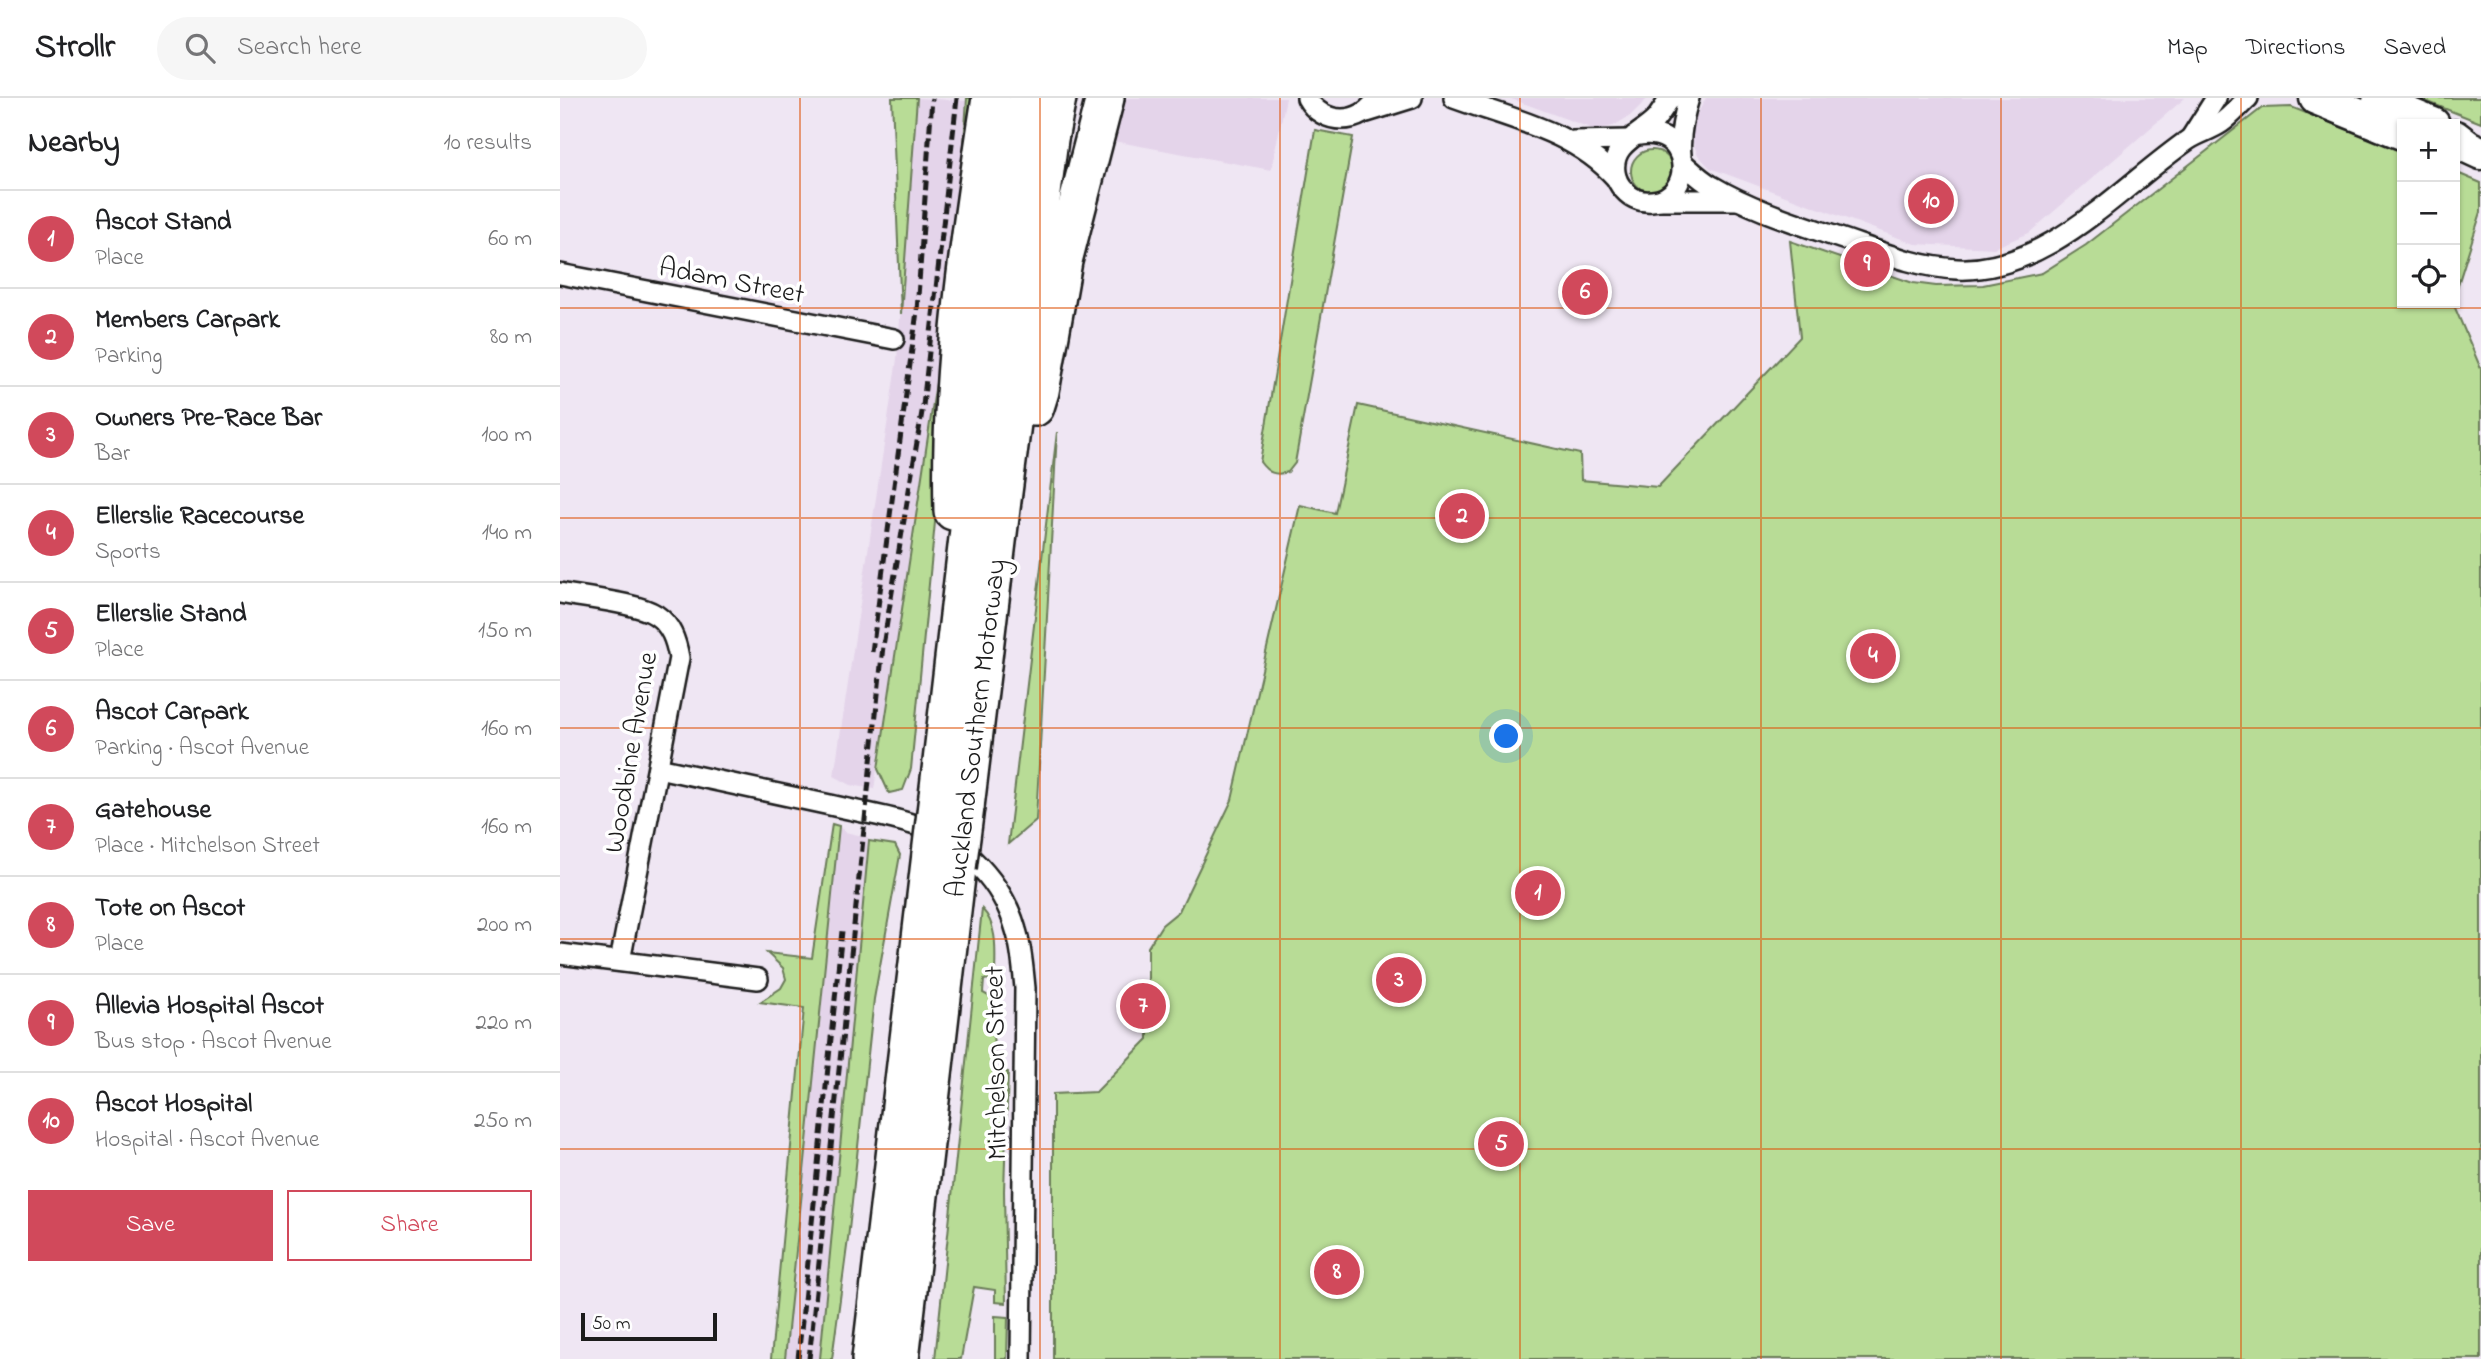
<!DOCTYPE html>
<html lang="en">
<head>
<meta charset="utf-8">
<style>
  body { margin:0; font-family:"Indie Flower",sans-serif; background:#f6f6f6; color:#202124 }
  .controls { position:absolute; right:21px; top:21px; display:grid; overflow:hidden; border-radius:0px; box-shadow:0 2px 5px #0004 }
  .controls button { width:63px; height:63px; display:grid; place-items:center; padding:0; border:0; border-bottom:2px solid #e0e0e0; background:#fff; color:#202124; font:35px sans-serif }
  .scale { position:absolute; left:21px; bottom:18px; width:136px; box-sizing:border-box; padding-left:7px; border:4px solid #1c1c1c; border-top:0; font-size:19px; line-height:24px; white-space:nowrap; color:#1c1c1c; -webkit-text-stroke:5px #fff; paint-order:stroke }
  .you { position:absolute; left:947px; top:639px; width:24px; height:24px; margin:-18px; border:5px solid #fff; border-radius:50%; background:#1a73e8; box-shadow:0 0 0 10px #1a73e833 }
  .badge { display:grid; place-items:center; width:46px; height:46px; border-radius:50%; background:#d1495b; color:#fff; font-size:23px; font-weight:700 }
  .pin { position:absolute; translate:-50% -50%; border:4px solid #fff; box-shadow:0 2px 7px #0006 }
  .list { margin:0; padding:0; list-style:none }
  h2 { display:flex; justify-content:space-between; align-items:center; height:91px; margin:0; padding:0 28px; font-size:30px }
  h2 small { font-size:23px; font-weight:400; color:#757577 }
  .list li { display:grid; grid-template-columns:46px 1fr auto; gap:21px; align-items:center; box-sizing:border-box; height:98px; padding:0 28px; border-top:2px solid #e0e0e0 }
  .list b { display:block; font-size:26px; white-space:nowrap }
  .list p { margin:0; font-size:23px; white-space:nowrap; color:#757577 }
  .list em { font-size:23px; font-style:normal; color:#757577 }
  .actions { display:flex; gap:14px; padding:21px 28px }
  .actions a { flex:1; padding:16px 0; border:2px solid #d1495b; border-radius:0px; text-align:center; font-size:24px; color:#d1495b }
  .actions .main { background:#d1495b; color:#fff }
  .icon { flex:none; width:38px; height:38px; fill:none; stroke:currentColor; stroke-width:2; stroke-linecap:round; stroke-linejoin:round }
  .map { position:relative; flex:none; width:1921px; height:1261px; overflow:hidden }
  header { display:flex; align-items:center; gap:42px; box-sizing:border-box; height:98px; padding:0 35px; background:#fff; border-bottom:2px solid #e0e0e0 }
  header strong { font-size:33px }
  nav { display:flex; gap:38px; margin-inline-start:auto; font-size:24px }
  .search { width:490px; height:63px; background:#f6f6f6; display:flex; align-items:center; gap:18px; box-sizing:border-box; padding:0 24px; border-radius:38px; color:#757577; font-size:26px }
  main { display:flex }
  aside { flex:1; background:#fff }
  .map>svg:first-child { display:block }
</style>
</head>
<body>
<header>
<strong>Strollr</strong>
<div class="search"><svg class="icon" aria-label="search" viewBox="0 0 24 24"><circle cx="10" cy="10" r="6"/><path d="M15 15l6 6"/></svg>Search here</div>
<nav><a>Map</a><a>Directions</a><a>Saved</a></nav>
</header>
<main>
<aside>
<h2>Nearby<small>10 results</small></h2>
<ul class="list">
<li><span class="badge">1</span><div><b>Ascot Stand</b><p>Place</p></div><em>60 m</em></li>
<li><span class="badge">2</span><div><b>Members Carpark</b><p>Parking</p></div><em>80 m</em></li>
<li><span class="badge">3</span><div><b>Owners Pre-Race Bar</b><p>Bar</p></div><em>100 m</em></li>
<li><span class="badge">4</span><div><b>Ellerslie Racecourse</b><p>Sports</p></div><em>140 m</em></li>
<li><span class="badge">5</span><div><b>Ellerslie Stand</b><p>Place</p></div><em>150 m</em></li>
<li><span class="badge">6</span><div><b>Ascot Carpark</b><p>Parking · Ascot Avenue</p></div><em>160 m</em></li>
<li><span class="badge">7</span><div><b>Gatehouse</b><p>Place · Mitchelson Street</p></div><em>160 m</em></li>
<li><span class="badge">8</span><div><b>Tote on Ascot</b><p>Place</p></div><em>200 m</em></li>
<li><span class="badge">9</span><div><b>Allevia Hospital Ascot</b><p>Bus stop · Ascot Avenue</p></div><em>220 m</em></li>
<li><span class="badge">10</span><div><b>Ascot Hospital</b><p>Hospital · Ascot Avenue</p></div><em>250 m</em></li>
</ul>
<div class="actions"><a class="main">Save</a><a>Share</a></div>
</aside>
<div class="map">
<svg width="1921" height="1261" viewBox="0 0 1921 1261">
  <rect width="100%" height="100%" fill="#efe6f3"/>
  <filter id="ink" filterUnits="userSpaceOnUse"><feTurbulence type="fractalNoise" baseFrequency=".0143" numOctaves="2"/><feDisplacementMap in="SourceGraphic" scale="14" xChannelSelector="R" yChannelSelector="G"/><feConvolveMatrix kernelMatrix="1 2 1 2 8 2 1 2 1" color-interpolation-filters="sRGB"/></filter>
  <g filter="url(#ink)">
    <g fill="#e4d4ea">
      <polygon points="357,0 407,3 403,62 379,265 314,691 291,687 274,678 337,261"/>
      <polygon points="564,0 726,0 711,72 553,43"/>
      <polygon points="949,0 1088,0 1070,18 1053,28 1036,32"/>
      <polygon points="1146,0 1625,0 1469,135 1434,150 1355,146 1150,70 1138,57 1131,40 1133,24"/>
      <polygon points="279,728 285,734 307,739 309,743 263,1232 260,1261 225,1261"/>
    </g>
    <g fill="#b8dc96" stroke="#6a7c59" stroke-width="2">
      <polygon points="332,0 357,0 341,216"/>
      <polygon points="407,0 426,0 387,301 351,671 343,692 329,695 318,671 379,265 403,62"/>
      <polygon points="1858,0 1921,0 1921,25"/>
      <polygon points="1731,9 1842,53 1842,205 1893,205 1921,271 1921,1261 493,1261 493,996 536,994 588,941 588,849 602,827 619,813 672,702 740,407 775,415 798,307 1020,356 1021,382 1098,389 1240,239 1230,143 1353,185 1376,188 1423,187 1482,175 1526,147 1702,10"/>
      <path d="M755 32 793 39 735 365 728 374C715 378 708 375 700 364Z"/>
      <circle cx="1092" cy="73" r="21"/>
      <polygon points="1895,74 1921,85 1921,114 1895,196"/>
      <polygon points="497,334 476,722 448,746"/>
      <polygon points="272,726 279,728 225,1261 211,1261 244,910 200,904 221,890 226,881 223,870 207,855 252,860"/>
      <polygon points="309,743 335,747 340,757 314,901 288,1141 272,1261 260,1261"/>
      <path d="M422 811C439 828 435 857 435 880L424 882 423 895 434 901 433 974H448L444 1093 446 1205 435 1204V1192L414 1189 401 1261H375Z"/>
      <polygon points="435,1218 448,1219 447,1261 435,1261"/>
    </g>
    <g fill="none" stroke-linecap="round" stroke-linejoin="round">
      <g stroke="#1c1c1c" stroke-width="24">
        <g id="street">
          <path d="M747 0C762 28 802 28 817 0"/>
          <path d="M894 0C951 21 1014 33 1056 80"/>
          <polyline points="807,14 852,0"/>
          <path d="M1074 38C1133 24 1136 100 1092 103 1080 104 1072 101 1064 92 1059 87 1056 81 1055 74 1051 46 1079 38 1095 22 1101 15 1105 7 1111 0"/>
          <polyline points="1632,38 1656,0"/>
          <polyline points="1013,43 1069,42"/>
          <path d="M1121 57C1119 37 1123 19 1129 0"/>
          <path d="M1123 65C1132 73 1141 82 1152 88 1189 110 1233 124 1274 138 1314 151 1354 169 1397 171 1487 175 1560 89 1628 42 1638 35 1651 32 1661 25 1671 18 1679 8 1688 0"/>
          <polyline points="1100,102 1176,102"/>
          <polyline points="0,176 334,241"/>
          <path d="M0 495C24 500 78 505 96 517 111 527 116 543 119 560L60 863"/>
          <path d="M98 670C155 682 213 695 270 707 299 714 329 718 358 728 404 744 443 785 456 832 462 851 463 871 465 890L461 1261"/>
          <polyline points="0,856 198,881"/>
        </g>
      </g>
      <g stroke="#1c1c1c" stroke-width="37">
        <g id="primary">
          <polyline points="1756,0 1842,35"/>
          <polyline points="1819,4 1873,26"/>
          <polyline points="1895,39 1908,49 1921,55"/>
        </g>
      </g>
      <g stroke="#1c1c1c" stroke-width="42">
        <g id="highway">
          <polyline points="475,309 480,293 503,163 545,0"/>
          <path d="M393 413C389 274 410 136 431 0"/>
          <polyline points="378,698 439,174 453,74 468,0"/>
          <polyline points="405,709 442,402 489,41 497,0"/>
          <polyline points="311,1261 371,756"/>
          <polyline points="340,1261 397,770"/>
        </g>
      </g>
      <use href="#street" stroke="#fff" stroke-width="19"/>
      <use href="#primary" stroke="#fff" stroke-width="32"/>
      <use href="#highway" stroke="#fff" stroke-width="37"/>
      <g stroke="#1c1c1c" stroke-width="5" stroke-dasharray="10 5" stroke-linecap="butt">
        <polyline points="312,554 357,213 372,0"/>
        <polyline points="238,1261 282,833"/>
        <polyline points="249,1261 323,548 363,308 397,0"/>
      </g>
      <g stroke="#1c1c1c" stroke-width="42" stroke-linecap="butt">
        <g id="highway-bridge">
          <polyline points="371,756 378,698"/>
          <polyline points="397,770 405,709"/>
        </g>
      </g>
      <use href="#highway-bridge" stroke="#fff" stroke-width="37"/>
    </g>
  </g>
  <path fill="none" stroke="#de560d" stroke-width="2" stroke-opacity="0.55" d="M240 0V1261M480 0V1261M720 0V1261M960 0V1261M1201 0V1261M1441 0V1261M1681 0V1261M0 210H1921M0 420H1921M0 630H1921M0 841H1921M0 1051H1921"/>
  <g text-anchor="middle" stroke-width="7" stroke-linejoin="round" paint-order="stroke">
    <g font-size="28" fill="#1c1c1c" stroke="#fff">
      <text transform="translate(172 181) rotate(11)" y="10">Adam Street</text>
      <text transform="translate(414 630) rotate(-83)" y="10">Auckland Southern Motorway</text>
      <text transform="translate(69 654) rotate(-80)" y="10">Woodbine Avenue</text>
      <text transform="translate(434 965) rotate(-91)" y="10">Mitchelson Street</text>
    </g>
  </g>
</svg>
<div class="controls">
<button>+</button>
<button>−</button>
<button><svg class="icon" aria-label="locate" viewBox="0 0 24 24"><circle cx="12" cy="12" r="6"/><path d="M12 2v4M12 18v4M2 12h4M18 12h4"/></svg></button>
</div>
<div class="scale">50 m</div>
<div class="you"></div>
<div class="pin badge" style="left:978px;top:795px">1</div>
<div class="pin badge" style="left:902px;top:418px">2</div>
<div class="pin badge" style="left:839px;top:882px">3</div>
<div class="pin badge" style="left:1313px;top:558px">4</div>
<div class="pin badge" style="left:941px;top:1046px">5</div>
<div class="pin badge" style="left:1025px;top:194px">6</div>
<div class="pin badge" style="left:583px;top:908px">7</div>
<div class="pin badge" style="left:777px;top:1174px">8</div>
<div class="pin badge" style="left:1307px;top:166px">9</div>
<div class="pin badge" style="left:1371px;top:103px">10</div>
</div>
</main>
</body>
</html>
